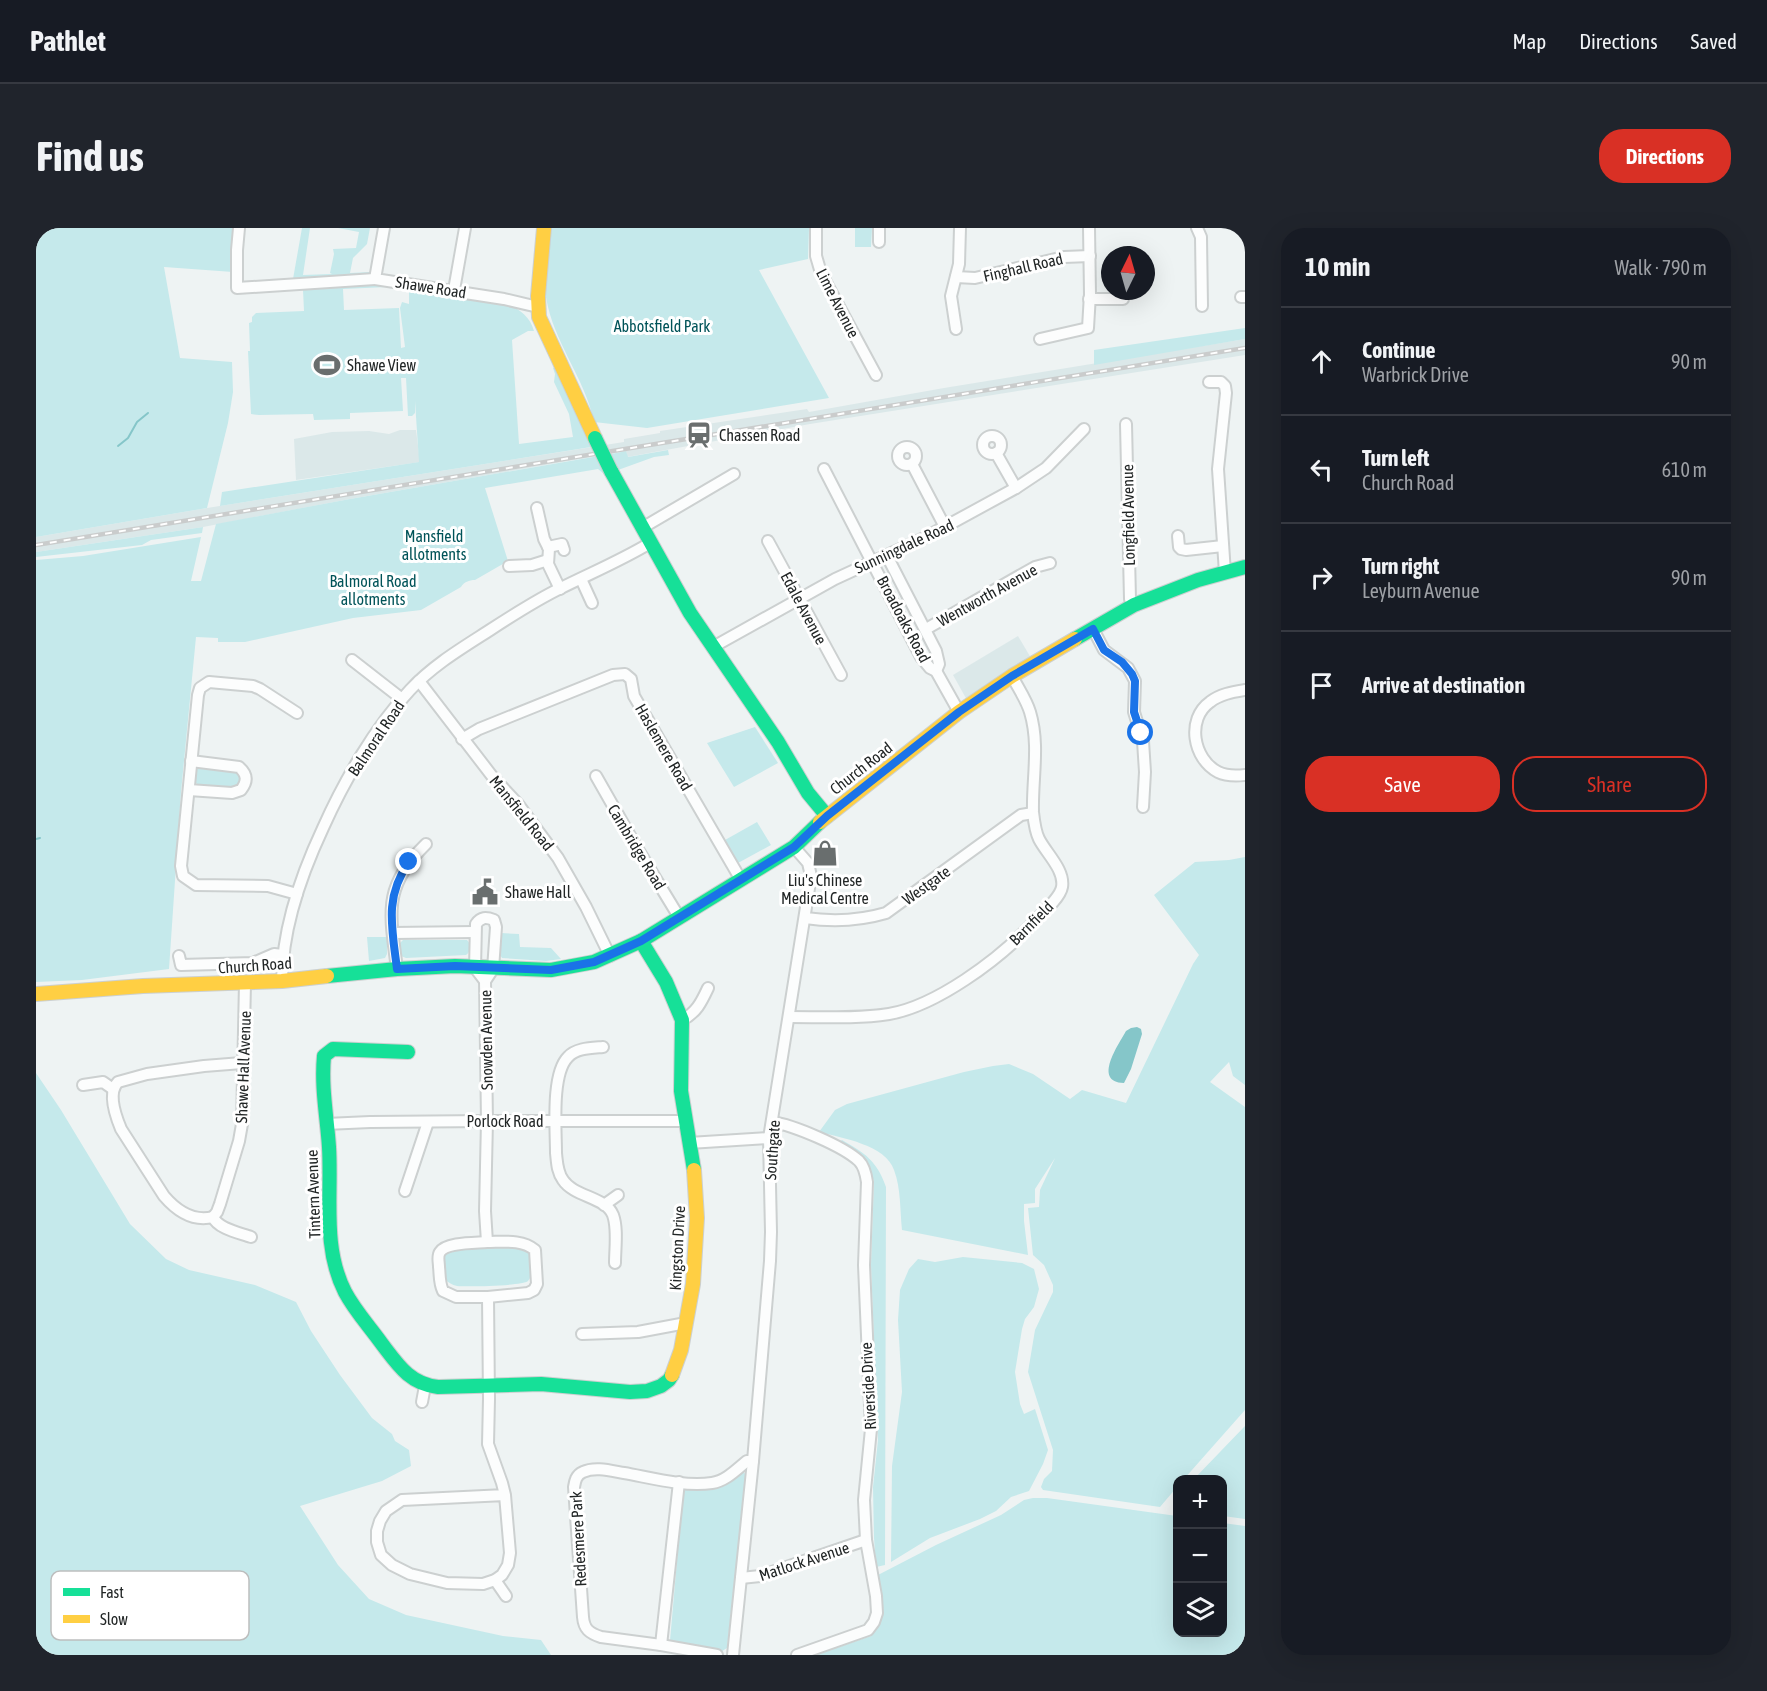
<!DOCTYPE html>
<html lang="en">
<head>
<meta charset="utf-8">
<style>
  body { margin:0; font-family:"Asap Condensed",sans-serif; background:#20242c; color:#f1f3f6 }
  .controls { position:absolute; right:18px; bottom:18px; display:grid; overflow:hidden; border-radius:12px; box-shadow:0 6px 24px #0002 }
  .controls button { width:54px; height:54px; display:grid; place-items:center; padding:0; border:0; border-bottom:2px solid #363941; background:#171b24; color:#f1f3f6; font:30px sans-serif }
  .compass { position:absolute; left:1065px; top:18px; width:54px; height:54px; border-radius:50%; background:#171b24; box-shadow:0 6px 24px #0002; rotate:5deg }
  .stop { position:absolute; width:18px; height:18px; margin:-14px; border:4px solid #1a73e8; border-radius:50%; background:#fff }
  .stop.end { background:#1a73e8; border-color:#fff; box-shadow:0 2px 6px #0008 }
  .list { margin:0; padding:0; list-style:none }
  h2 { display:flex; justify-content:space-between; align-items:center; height:78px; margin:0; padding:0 24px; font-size:26px }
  h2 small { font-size:20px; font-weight:400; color:#9ea1a6 }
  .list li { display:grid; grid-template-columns:39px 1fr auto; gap:18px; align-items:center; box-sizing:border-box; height:108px; padding:0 24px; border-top:2px solid #363941 }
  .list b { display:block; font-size:22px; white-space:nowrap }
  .list p { margin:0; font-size:20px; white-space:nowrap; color:#9ea1a6 }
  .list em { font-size:20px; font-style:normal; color:#9ea1a6 }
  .actions { display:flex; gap:12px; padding:18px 24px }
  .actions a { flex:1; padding:14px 0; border:2px solid #d93025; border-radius:24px; text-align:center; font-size:21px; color:#d93025 }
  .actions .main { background:#d93025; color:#fff }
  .icon { flex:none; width:33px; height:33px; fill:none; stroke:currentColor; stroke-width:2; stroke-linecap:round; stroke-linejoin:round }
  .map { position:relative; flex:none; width:1209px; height:1427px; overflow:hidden; border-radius:24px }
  header { display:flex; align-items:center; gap:36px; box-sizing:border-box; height:84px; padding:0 30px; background:#171b24; border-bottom:2px solid #363941 }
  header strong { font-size:28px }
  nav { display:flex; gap:33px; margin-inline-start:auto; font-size:21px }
  .intro { display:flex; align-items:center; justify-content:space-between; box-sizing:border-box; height:144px; padding:0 36px }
  h1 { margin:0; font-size:42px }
  .button { padding:15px 27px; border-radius:24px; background:#d93025; color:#fff; font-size:21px; font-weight:700 }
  main { display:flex; gap:36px; padding:0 36px }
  aside { flex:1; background:#171b24; border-radius:24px; box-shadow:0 6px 24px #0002 }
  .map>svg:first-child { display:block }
</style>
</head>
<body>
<header>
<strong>Pathlet</strong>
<nav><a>Map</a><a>Directions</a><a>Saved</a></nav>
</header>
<div class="intro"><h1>Find us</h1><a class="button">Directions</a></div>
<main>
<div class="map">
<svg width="1209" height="1427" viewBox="0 0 1209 1427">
  <rect width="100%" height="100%" fill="#eef3f3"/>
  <g fill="#dbe8e9">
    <polygon points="1209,111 1209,127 774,196 591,229 590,223 314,271 167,299 0,324 0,309 171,280 588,214 588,211 624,205 624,203 771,181 773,184 908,160"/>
    <polygon points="364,202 380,202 384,234 260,252 258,211 296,204 333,203 353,206"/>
    <polygon points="982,408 995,430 931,472 917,447"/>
  </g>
  <g fill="#c5e9eb">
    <polygon points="0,0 199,0 197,44 128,39 144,130 196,134 197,164 192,195 171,280 0,309"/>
    <polygon points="266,0 274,0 267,47 296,46 294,45 298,26 297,21 320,20 323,4 302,0 334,0 331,16 317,30 314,45 335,44 337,47 257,51"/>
    <path d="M515 0H773L772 31 723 42 793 170 611 200 558 194C549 150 517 114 510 69 506 47 512 22 515 0Z"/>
    <polygon points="819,0 836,0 835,19 819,19"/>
    <path d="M339 53 352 57 351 59 307 61 308 82 363 80 365 120 369 119 364 80 366 74 373 76V64C379 64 385 62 391 62 403 63 414 65 425 67 449 70 490 73 498 103H492L476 112 483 216 537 209 533 186 518 154 519 146 517 140 519 139 555 219 184 278 186 264 383 234 379 173V185L376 188H372L370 150H365L367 183 314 185V191L278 192 277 186 223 187 215 186 212 123H214L213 95 216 94V89L220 85 268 83 267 62 210 64Z"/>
    <polygon points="1209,100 1209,111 1058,137 1058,122"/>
    <polygon points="632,222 633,227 618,229 582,242 575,226 590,223 592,229"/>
    <path d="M563 228 571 245 568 246 562 241 449 260 472 333 439 352C433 352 428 354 425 359L385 382 317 390 209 414H182V410L160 409 145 564 133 741 46 752 0 754V332L47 328 165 309 155 353H165L180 296 314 271Z"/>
    <polygon points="167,299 166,305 115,312 106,317 0,329 0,324"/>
    <polygon points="719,499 742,535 698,559 671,515"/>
    <path d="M164 538 202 542 207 552 200 561C192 560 163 561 159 554 158 552 158 547 159 544Z"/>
    <polygon points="721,594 735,617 702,635 689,612"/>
    <path d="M1209 629V857L1197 848 1193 834 1174 854 1209 879V1182L1148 1251 1142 1252 1141 1259 1124 1279 1007 1262 1005 1259 1008 1251 1016 1243 1017 1222 992 1144 999 1102 1017 1064V1057L1008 1037 997 1027 992 980 1003 979 1004 962 1019 930 999 961V975L988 976V993L992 1027 866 1002C864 983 865 960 858 942 850 917 806 910 783 904L799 882 811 876 928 844 957 838 973 836 997 846 1034 871 1046 862 1090 875 1157 736 1163 727 1118 667 1159 634 1193 632Z"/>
    <polygon points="464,705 483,706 484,719 515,720 525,731 510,733 466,730 463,725"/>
    <polygon points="331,709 351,709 351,726 349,730 333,733"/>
    <path d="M367 712H431C436 717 435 723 430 727L370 730 365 728 363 716Z"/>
    <polygon points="0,845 25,882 94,996 130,1031 153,1042 219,1057 260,1074 275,1103 304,1147 336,1190 356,1206 359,1213 373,1222 375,1238 346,1253 264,1278 302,1337 333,1371 370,1387 467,1408 505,1412 515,1427 0,1427"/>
    <path d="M806 912C829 925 841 933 850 959L849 1337 840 1339 838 1310 837 1259 842 1212 835 1037 838 953 829 932 802 915Z"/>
    <path d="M486 1017 494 1025C495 1033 498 1047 492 1053 486 1058 431 1059 421 1058 416 1057 412 1054 408 1051V1022L411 1019Z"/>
    <polygon points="927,1029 986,1035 998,1041 1003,1061 998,1079 989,1091 986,1101 979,1144 984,1176 988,1186 999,1181 1012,1222 1007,1236 993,1263 975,1269 960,1283 944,1291 894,1310 855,1334 856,1238 866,1164 862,1092 864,1062 873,1041 882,1031 899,1034"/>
    <polygon points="1209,1198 1209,1291 1187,1288 1186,1252 1158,1251"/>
    <polygon points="707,1243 710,1247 691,1420 683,1425 634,1413 647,1264 650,1261"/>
    <polygon points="997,1270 1011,1270 1141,1288 1142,1404 1186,1404 1187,1295 1209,1298 1209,1423 1203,1427 780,1427 835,1408 846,1385 842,1347 900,1317 965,1287 988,1272"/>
  </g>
  <path fill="#85c6c9" d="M1101 799 1105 801 1106 806 1095 841 1088 855C1056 854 1083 816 1090 803L1095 800Z"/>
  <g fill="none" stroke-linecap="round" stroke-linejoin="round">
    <g stroke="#85c6c9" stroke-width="2">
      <polyline points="82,218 92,210 101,194 112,185"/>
      <polyline points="0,611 4,610"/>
    </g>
    <g stroke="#ccd0d0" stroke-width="14">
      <g id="street">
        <polyline points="203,0 201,22 201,60 339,51"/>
        <polyline points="348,0 339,51 468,71 502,79"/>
        <polyline points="780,0 780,28 785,45 840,147"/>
        <polyline points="1161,0 1165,9 1166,78"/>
        <polyline points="843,14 843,0"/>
        <polyline points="920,49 939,50 1028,29 1054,28"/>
        <polyline points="418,62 429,0"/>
        <polyline points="1205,69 1209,69"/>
        <polyline points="1053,71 1087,71"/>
        <polyline points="920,101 915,68 923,36 924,0"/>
        <polyline points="1004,111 1052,100 1054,66 1053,0"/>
        <polyline points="1173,154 1185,154 1189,158 1190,165 1182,241 1189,345"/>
        <polyline points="1090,196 1094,371 1098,377"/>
        <circle cx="956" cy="217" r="9"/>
        <circle cx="871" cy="228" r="9"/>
        <polyline points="960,225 980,260"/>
        <polyline points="876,236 909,299"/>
        <polyline points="788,241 885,429 894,440 900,443 923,484"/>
        <polyline points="501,280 508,311 513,321 512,336 524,361"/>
        <polyline points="606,300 698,246"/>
        <polyline points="1142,308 1143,319 1145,321 1150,322 1187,318"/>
        <polyline points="732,313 805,447"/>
        <polyline points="512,319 526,316 528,322"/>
        <polyline points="851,328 900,423 903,436 900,443"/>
        <polyline points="473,338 496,337 512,332"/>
        <polyline points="545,351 556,375"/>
        <polyline points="890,401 999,339 1014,335"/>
        <polyline points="1057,401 1068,422 1092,440 1099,453 1098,484 1107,513 1109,544 1107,579"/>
        <polyline points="677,419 799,351 890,309 980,260 1010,240 1048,201"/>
        <polyline points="316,432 366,471"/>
        <polyline points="383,453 456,548 482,576 522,630 550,679 574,728"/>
        <path d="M1209 462C1197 464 1184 466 1174 474 1150 491 1157 531 1182 544 1190 548 1200 548 1209 547"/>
        <polyline points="261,485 224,461 217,458 173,454 164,460 162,467 145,638 147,648 160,657 232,658 261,666"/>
        <polyline points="426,511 443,501 577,447 589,446 595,451 598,468 705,652"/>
        <polyline points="560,548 601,620 643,689"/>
        <path d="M153 562 196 565 205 562C212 553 211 546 203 539L155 533"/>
        <path d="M769 690C798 694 823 693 850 685L985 587 997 585"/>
        <polyline points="357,705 439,704"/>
        <polyline points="143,728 145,737 217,735 238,726 247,727"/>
        <path d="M361 741C354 685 346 659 390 616"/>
        <path d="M246 753C246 701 265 647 287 600 308 553 339 499 374 462 397 437 426 420 454 402 477 387 500 372 525 360 555 345 586 332 614 315"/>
        <path d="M449 753 439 740 440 696C445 689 450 689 458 692L460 699 457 741 449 753 451 893 449 983 451 1014"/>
        <path d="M753 789C786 789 820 791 853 786 900 778 962 732 994 698 1002 689 1024 671 1026 659 1029 642 1010 625 1003 611 999 603 998 593 997 584 996 551 1004 517 994 484 990 471 982 460 976 448"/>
        <path d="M646 792C660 785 665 775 672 760"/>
        <path d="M567 819C555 820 540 820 532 829 515 846 520 901 520 925 521 934 521 944 527 952 538 969 570 969 577 987 582 1001 579 1020 579 1035"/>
        <polyline points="47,857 67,854 77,861"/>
        <path d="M736 894C757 897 807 918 823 933 828 938 830 947 831 954L828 1037 835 1201 828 1272 830 1312 840 1368 841 1385 838 1394 832 1402 761 1427"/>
        <polyline points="290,896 334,894 451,893 649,893"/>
        <polyline points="653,915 733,910"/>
        <polyline points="369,963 392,894"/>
        <polyline points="568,977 582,967"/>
        <path d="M177 989C157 994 140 982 128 968L85 901C80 889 71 865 82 854L111 846 168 838 206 835"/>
        <polyline points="177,989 181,984 184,976 203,913 206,896 209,755"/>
        <path d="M177 989C182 1001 204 1005 215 1009"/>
        <path d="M451 1014C467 1014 486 1011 499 1022L501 1056 498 1062 492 1065 452 1069H420L407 1063C403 1055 404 1047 403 1039 403 1034 401 1028 404 1024 410 1014 440 1015 451 1014Z"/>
        <polyline points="452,1069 453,1171 452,1216 466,1255 469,1267 474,1325 472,1337 466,1347 459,1352 447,1356 411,1355 374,1346 356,1337 345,1327 341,1314 341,1303 344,1293 350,1283 366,1272 469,1267"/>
        <polyline points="546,1106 602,1104 650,1095"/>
        <polyline points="386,1174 389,1158"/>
        <polyline points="705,1350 724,1348 830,1312"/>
        <polyline points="459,1352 470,1368"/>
        <polyline points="625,1417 643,1254"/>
        <path d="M681 1427 625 1417 565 1409C553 1405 548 1401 547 1389L538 1259C539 1253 540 1247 547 1244 559 1238 576 1243 588 1245 616 1250 648 1259 676 1255 690 1253 701 1241 711 1233H717"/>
        <polyline points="697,1427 717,1233 734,1033 735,1004 733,910 775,648 772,635 758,619"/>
      </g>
    </g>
    <g stroke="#ccd0d0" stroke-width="16">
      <g id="fast">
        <polyline points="575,243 654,385 742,514 772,565 791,588"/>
        <polyline points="1039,411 1098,377 1162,352 1209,339"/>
        <polyline points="605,713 630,754 646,792 645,863 658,942"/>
        <polyline points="291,748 361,741 419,738 515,742 558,734 605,713 758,619 784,594"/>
        <path d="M372 824 297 821 288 828C285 859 291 889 293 919 296 968 286 1019 309 1064 319 1083 334 1099 346 1116 362 1137 374 1156 402 1159L505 1156 594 1164 611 1163 625 1158 633 1152 636 1147"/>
      </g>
    </g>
    <g stroke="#ccd0d0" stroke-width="16">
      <g id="slow">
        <polyline points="508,0 502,68 503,89 559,210"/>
        <polyline points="784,594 923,484 976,448 1039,411"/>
        <polyline points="0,766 107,758 246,753 291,748"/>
        <polyline points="636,1147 645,1122 657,1056 661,990 658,942"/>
      </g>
    </g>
    <use href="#street" stroke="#fcfdfd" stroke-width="10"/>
    <use href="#fast" stroke="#16e098" stroke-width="14"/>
    <use href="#slow" stroke="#ffcf43" stroke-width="14"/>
    <g stroke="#cacccc" stroke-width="4.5">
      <polyline id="rail" points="0,317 1209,120"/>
    </g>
    <use href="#rail" stroke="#fff" stroke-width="2" stroke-dasharray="7" stroke-linecap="butt"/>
    <g stroke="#ccd0d0" stroke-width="16" stroke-linecap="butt">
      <polyline id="fast-bridge" points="559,210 575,243"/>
    </g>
    <use href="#fast-bridge" stroke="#16e098" stroke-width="14"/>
  </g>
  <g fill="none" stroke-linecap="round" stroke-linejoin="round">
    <path stroke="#1a73e8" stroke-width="8" d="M373 634C348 669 356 700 361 741L419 738 515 742 558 734 605 713 758 619 791 588 923 484 976 448 1057 401 1068 422 1086 434 1096 446 1099 453 1098 484 1105 505"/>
  </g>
  <defs>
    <g id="stadium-bare" transform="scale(2.07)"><path d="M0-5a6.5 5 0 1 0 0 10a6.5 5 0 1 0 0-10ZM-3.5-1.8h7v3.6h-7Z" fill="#696e6e" stroke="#fff" stroke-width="2.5" paint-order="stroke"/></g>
    <g id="station-bare" transform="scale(2.07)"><path d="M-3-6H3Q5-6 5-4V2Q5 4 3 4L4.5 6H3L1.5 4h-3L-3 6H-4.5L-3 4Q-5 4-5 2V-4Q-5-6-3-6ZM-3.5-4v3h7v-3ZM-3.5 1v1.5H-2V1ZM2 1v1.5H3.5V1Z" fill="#696e6e" stroke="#fff" stroke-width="2.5" paint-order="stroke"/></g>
    <g id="shop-bare" transform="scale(2.07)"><path d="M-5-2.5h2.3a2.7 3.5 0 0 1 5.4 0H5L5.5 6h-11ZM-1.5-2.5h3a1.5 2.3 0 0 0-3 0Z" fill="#696e6e" stroke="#fff" stroke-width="2.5" paint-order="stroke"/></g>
    <g id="civic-bare" transform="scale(2.07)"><path d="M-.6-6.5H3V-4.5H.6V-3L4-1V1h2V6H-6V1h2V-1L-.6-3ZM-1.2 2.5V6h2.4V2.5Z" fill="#696e6e" stroke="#fff" stroke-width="2.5" paint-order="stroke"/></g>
  </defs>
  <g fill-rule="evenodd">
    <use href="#stadium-bare" x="291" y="137"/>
    <use href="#station-bare" x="663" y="207"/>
    <use href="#shop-bare" x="789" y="625"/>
    <use href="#civic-bare" x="449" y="664"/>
  </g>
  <g text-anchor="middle" stroke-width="6" stroke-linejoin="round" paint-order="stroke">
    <g font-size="16" fill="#222626" stroke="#fff">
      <text transform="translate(987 39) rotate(-13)" y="6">Finghall Road</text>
      <text transform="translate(395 59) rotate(9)" y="6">Shawe Road</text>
      <text transform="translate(802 75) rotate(63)" y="6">Lime Avenue</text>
      <text transform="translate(1092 287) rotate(-91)" y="6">Longfield Avenue</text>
      <text transform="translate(868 318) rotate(-25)" y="6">Sunningdale Road</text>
      <text transform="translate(951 367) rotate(-29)" y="6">Wentworth Avenue</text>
      <text transform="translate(768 380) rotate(62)" y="6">Edale Avenue</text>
      <text transform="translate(868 391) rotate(62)" y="6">Broadoaks Road</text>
      <text transform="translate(340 510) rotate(-56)" y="6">Balmoral Road</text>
      <text transform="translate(628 519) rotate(60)" y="6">Haslemere Road</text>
      <text transform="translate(825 540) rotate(-38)" y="6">Church Road</text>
      <text transform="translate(486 585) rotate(51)" y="6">Mansfield Road</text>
      <text transform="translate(601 619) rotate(59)" y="6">Cambridge Road</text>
      <text transform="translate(890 657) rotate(-36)" y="6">Westgate</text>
      <text transform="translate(995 695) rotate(-45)" y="6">Barnfield</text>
      <text transform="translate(219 737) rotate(-4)" y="6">Church Road</text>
      <text transform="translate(450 812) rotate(-91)" y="6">Snowden Avenue</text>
      <text transform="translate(207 839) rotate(-88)" y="6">Shawe Hall Avenue</text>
      <text x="469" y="899">Porlock Road</text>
      <text transform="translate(736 922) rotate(-86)" y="6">Southgate</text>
      <text transform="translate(277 966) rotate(-92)" y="6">Tintern Avenue</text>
      <text transform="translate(641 1020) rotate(-87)" y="6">Kingston Drive</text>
      <text transform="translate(832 1158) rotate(-93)" y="6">Riverside Drive</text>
      <text transform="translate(542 1311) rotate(-93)" y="6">Redesmere Park</text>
      <text transform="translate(768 1333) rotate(-18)" y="6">Matlock Avenue</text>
    </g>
    <g font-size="16" fill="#005358" stroke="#fff">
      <text x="626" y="104">Abbotsfield Park</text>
      <text x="398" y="314">Mansfield<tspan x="398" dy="18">allotments</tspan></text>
      <text x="337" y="359">Balmoral Road<tspan x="337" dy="18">allotments</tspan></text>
    </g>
    <g font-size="16" fill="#222626" stroke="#fff" text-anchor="start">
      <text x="311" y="143">Shawe View</text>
      <text x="683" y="213">Chassen Road</text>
      <text x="789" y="658" text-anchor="middle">Liu's Chinese<tspan x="789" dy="18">Medical Centre</tspan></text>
      <text x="469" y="670">Shawe Hall</text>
    </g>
  </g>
  <rect x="15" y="1343" width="198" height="69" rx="9" fill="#fff" stroke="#bdbebe" stroke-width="1.5"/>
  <rect x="27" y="1360" width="27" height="8" fill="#16e098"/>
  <rect x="27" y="1387" width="27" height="8" fill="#ffcf43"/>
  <g font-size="16" fill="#222626">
    <text x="64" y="1370">Fast</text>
    <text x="64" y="1397">Slow</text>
  </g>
</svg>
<div class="controls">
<button>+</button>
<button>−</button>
<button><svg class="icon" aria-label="layers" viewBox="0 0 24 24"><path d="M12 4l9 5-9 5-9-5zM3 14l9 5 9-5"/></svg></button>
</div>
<svg class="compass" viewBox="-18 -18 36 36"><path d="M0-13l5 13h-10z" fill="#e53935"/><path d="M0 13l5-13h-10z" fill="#9ea1a6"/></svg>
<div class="stop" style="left:1105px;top:505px"></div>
<div class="stop end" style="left:373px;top:634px"></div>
</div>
<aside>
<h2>10 min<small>Walk · 790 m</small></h2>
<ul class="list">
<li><svg class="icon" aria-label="ahead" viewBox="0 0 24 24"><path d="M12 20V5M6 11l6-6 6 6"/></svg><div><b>Continue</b><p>Warbrick Drive</p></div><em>90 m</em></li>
<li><svg class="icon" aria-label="left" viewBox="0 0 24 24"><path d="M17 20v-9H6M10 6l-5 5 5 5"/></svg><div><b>Turn left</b><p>Church Road</p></div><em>610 m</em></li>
<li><svg class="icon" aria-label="right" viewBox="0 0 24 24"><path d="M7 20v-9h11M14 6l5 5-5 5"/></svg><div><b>Turn right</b><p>Leyburn Avenue</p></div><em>90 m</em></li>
<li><svg class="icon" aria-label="arrive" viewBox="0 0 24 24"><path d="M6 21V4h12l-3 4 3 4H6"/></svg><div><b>Arrive at destination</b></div></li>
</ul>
<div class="actions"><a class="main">Save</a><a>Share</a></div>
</aside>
</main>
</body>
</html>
